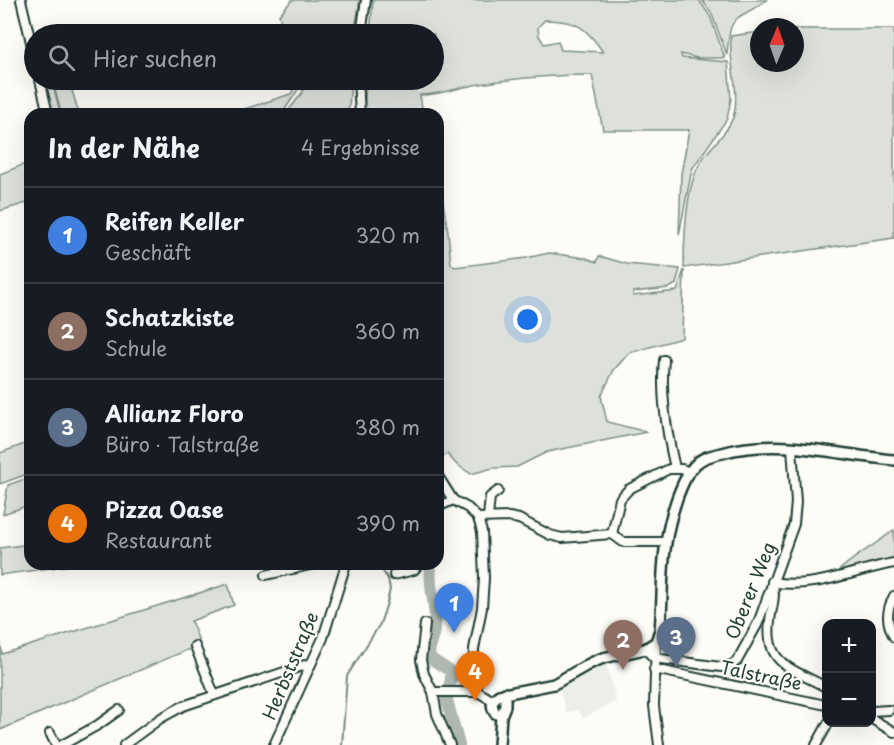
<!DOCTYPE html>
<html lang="de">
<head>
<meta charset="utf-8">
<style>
  body { margin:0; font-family:"Playpen Sans",sans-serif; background:#242831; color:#f1f3f6 }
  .controls { position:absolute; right:18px; bottom:18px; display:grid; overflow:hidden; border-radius:12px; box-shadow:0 6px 24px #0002 }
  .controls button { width:54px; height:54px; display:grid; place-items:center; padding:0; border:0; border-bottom:2px solid #363941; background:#171b24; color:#f1f3f6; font:30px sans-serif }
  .compass { position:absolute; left:750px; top:18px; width:54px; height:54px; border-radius:50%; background:#171b24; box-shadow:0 6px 24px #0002; rotate:2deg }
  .you { position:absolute; left:528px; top:320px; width:21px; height:21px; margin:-15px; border:4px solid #fff; border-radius:50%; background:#1a73e8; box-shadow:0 0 0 9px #1a73e833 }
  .badge { display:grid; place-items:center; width:39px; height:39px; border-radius:50%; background:#0f766e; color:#fff; font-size:20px; font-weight:700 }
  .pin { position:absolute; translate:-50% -50px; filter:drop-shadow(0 2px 3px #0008) }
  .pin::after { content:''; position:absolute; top:32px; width:21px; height:18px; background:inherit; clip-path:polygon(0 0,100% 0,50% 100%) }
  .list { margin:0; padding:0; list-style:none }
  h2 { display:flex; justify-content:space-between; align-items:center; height:78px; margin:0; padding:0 24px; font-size:26px }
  h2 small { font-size:20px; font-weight:400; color:#9ea1a6 }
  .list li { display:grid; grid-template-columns:39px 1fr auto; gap:18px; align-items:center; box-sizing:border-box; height:96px; padding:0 24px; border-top:2px solid #363941 }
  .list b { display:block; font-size:22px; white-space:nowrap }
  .list p { margin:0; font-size:20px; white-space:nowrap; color:#9ea1a6 }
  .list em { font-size:20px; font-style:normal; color:#9ea1a6 }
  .icon { flex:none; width:33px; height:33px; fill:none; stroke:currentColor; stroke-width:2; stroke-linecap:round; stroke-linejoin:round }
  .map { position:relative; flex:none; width:894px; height:745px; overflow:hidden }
  .search { position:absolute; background:#171b24; box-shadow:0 6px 24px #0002; left:24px; top:24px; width:420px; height:66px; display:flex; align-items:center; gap:15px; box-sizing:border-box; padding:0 21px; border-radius:33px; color:#9ea1a6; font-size:22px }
  .panel { position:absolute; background:#171b24; box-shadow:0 6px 24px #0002; left:24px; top:108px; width:420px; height:462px; border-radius:18px }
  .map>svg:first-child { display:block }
</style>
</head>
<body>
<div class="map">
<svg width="894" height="745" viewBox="0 0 894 745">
  <rect width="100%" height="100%" fill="#fdfcf7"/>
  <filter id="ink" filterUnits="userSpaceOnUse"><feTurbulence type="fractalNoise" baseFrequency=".0167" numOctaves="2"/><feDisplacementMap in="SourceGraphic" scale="12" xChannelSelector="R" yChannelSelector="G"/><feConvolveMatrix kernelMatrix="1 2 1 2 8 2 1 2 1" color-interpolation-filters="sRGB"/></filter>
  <g filter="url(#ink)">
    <polygon fill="#eceee9" points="606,662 616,701 583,718 578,710 566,713 559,687"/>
    <g fill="#dde0db" stroke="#7e8e88" stroke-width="1.5" fill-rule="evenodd">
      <polygon points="292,0 360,0 354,34 284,34 279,15"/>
      <path d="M373 0H699L710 16 725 58H697L681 54 682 58 728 62 731 99 727 119 692 169 679 235 681 174 689 130H603L592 75C555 75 516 78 480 84 459 87 440 95 420 95L423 114H364L366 80H434V34H370ZM545 20C577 20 586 27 603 52L561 50 558 41 544 44 539 36 538 27Z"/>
      <path d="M702 0H767C735 23 730 10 727 55L711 12Z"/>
      <path d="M795 29H894V238L684 268C684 238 685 189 700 163 709 147 729 133 734 114 740 89 728 61 731 36L759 32V63H795Z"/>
      <polygon points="42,80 69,80 79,114 50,114"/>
      <polygon points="298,80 303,80 301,85 282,114 229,114 291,94"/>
      <polygon points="307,80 351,80 349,108 329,114 286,114 302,93"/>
      <polygon points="30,162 30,202 0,211 0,174"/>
      <polygon points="438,171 448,232 451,264 455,267 526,258 549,253 586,258 597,262 599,256 627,264 680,269 676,284 669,288 633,292 633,296 677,291 684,270 682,338 629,353 614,370 601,396 607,422 647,432 547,452 517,467 493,468 471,474 456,464 447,454 439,460 438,242 441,237 438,223"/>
      <polygon points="30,442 30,473 0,484 0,453"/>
      <polygon points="30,477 30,505 3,514 8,485"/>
      <path d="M894 530V558L834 575C852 557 874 546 894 530Z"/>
      <polygon points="30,544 30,564 80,564 0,575 0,548"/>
      <polygon points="228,584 234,605 191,621 199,641 190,645 192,648 0,730 0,636 2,654"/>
    </g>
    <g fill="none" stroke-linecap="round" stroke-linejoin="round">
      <g stroke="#75877f" stroke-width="2">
        <polyline points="52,80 61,114"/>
        <polyline points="342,745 347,676 380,624 387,603 390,589 388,579 378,564"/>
      </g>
      <path stroke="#aeb8b1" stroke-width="12" d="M431 564C428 585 436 605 435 625 434 637 427 646 430 658L450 671 451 678 447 700 459 745"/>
      <g stroke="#1f3d34" stroke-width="12">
        <g id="minor">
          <polyline points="21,0 34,55"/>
          <polyline points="361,34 366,0"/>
          <polyline points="40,80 48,114"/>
          <polyline points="358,80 360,114"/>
          <path d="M664 360C660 395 667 434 675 468"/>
          <polyline points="438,476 453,500 468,508 478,518 482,532 484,578 482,608 474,649 473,677 478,692 493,701"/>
          <polyline points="438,507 453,500"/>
          <polyline points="488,517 490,497 498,491"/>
          <polyline points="478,518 509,517 519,519 550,535 562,538 612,534 620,499 629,489 669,469 682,469 689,472"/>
          <polyline points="612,534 623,542 666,542"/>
          <polyline points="266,575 315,564"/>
          <polyline points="394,575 414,570 419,564"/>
          <path d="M772 582C776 593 773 603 771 614 762 664 789 667 826 687"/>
          <path d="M772 582C812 590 855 570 894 563"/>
          <path d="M894 596C886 611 886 622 894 637"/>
          <polyline points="425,624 421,660 424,674 433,692 437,714 450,745"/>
          <polyline points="656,642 654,706 659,745"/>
          <polyline points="195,646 214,694"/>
          <polyline points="645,649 654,658 721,667 732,665 737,661 758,623 794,524 796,502 792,448"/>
          <polyline points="654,669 826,705"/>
          <polyline points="433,692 478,692"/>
          <polyline points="872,711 889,710"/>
          <polyline points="872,719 894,732"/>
          <polyline points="50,733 56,745"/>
          <polyline points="62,745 98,725 119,710"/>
          <polyline points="124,745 161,718 183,706 311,663"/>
          <polyline points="274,745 323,638 346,564"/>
          <polyline points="816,745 829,722"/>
        </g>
      </g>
      <g stroke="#1f3d34" stroke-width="14">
        <g id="tertiary">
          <path d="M501 716 495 713C491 706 491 700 499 695L554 684 591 663 603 658 645 649 656 642 660 630C663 601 661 572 666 543 669 522 680 478 697 463 703 457 713 455 722 453 778 437 837 455 894 460"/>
          <polyline points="499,745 501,716 505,706 505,693"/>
        </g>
      </g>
      <use href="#minor" stroke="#fdfcf7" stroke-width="8"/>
      <use href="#tertiary" stroke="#fdfcf7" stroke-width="9"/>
    </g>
  </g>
  <g text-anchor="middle" stroke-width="4.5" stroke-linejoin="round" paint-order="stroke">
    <g font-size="18" fill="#1f3d34" stroke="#fdfcf7">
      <text transform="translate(751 591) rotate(-68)" y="6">Oberer Weg</text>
      <text transform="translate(291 666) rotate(-67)" y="6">Herbststraße</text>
      <text transform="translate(761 676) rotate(12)" y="6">Talstraße</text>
    </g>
  </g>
</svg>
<div class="controls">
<button>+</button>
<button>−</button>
</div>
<svg class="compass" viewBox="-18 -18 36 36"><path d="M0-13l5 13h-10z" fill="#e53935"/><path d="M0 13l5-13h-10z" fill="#9ea1a6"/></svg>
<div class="you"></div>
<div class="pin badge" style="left:454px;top:633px;background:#3f7fe0">1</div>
<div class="pin badge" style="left:623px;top:670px;background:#8d6e63">2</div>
<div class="pin badge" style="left:676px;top:667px;background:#5c6f8a">3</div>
<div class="pin badge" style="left:475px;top:701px;background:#e8710a">4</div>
<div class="search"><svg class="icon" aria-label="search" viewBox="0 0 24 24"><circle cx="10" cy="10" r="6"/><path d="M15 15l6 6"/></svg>Hier suchen</div>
<section class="panel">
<h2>In der Nähe<small>4 Ergebnisse</small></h2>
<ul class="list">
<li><span class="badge" style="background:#3f7fe0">1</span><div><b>Reifen Keller</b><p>Geschäft</p></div><em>320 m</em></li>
<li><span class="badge" style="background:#8d6e63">2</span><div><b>Schatzkiste</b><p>Schule</p></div><em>360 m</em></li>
<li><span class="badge" style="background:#5c6f8a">3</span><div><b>Allianz Floro</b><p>Büro · Talstraße</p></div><em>380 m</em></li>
<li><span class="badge" style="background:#e8710a">4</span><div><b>Pizza Oase</b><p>Restaurant</p></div><em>390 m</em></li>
</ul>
</section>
</div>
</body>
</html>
